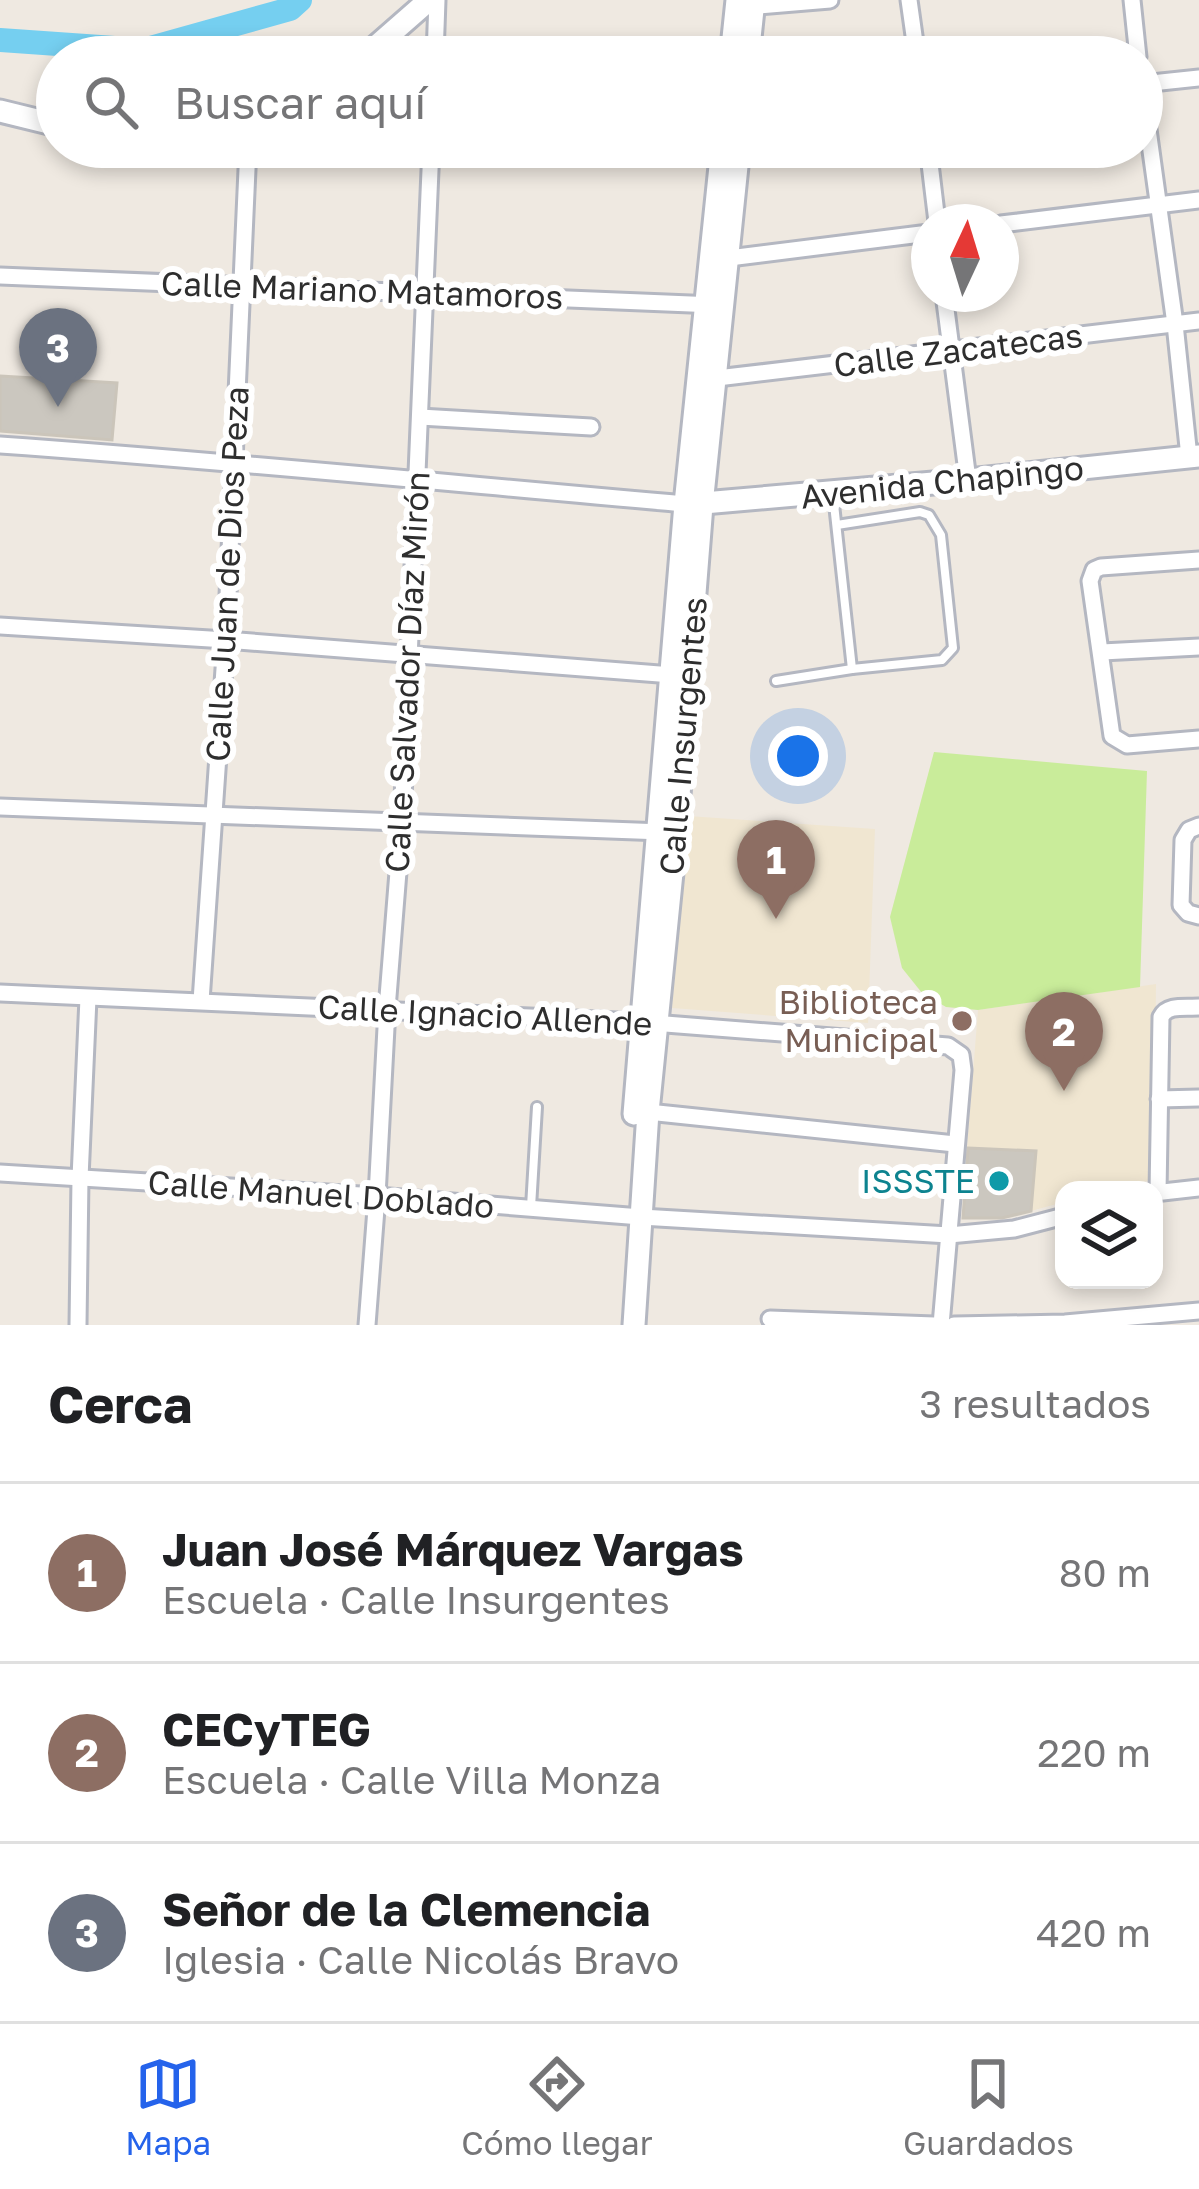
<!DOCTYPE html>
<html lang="es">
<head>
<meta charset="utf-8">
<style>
  body { margin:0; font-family:"Golos Text",sans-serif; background:#f6f6f6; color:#202124 }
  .controls { position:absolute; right:36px; bottom:36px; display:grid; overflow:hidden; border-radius:24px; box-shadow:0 6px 18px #0003 }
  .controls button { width:108px; height:108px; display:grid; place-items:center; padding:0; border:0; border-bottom:3px solid #e0e0e0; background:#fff; color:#202124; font:60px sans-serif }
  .compass { position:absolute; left:911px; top:204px; width:108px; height:108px; border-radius:50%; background:#fff; box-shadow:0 6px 18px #0003; rotate:4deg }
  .you { position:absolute; left:798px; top:756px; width:42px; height:42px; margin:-30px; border:9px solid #fff; border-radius:50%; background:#1a73e8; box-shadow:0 0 0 18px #1a73e833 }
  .badge { display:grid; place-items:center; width:78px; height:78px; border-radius:50%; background:#2563eb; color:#fff; font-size:39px; font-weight:700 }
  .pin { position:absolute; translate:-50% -99px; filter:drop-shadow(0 3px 6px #0008) }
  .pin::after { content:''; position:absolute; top:63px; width:42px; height:36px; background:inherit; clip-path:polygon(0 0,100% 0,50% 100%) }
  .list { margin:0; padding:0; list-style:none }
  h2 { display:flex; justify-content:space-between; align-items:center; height:156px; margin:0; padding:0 48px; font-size:51px }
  h2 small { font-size:39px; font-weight:400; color:#757577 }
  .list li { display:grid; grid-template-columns:78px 1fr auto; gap:36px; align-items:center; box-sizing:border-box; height:180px; padding:0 48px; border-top:3px solid #e0e0e0 }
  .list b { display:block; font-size:45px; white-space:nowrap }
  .list p { margin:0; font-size:39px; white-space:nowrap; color:#757577 }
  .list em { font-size:39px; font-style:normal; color:#757577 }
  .icon { flex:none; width:66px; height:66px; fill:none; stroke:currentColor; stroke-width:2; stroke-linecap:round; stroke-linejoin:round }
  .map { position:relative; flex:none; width:1199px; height:1325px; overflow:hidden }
  .search { position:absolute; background:#fff; box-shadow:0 6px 18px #0003; left:36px; right:36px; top:36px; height:132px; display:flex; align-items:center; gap:30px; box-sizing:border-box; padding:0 42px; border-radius:66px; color:#757577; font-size:45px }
  .sheet { height:696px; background:#fff }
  nav { display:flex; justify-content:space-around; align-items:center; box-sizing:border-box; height:168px; border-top:3px solid #e0e0e0; background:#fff; font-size:33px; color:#757577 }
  nav a { display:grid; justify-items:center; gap:6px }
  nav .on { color:#2563eb }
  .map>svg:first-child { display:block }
</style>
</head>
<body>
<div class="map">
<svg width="1199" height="1325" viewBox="0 0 1199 1325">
  <rect width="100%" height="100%" fill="#efe9e1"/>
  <g fill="#f0e6d1">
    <polygon points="688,816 875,829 868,1023 672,1008"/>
    <polygon points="1156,984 1154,1179 1112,1190 1064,1190 1064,1202 1031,1211 1036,1152 967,1148 978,1010"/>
  </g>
  <polygon fill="#c9ec9a" points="934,752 1147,771 1140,987 978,1010 946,1007 922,993 902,968 890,917"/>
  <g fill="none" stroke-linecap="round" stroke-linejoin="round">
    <polyline stroke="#75cff0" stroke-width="24" points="0,40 143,50 290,9 300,0"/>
  </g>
  <g fill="#cbc7bf" stroke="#cbc5ba" stroke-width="3">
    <polygon points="0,376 117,383 112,440 0,431"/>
    <polygon points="968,1148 1036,1151 1031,1211 1002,1218 963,1218"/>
  </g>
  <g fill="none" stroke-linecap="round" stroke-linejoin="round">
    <g stroke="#b4b7c1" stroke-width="14">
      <g id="lane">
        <polyline points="833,495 852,669"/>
        <polyline points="776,681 852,669 942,660 953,648 941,535 929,515 920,512 837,525"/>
        <polyline points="531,1207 537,1107"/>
      </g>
    </g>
    <g stroke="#b4b7c1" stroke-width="21">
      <g id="street">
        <polyline points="909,0 917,57"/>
        <polyline points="1132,0 1138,57"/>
        <polyline points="745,7 830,0"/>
        <polyline points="373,52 435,54"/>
        <polyline points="435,57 437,0"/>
        <polyline points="1142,84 1199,78"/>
        <polyline points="1142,86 1175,324 1189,457"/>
        <polyline points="928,147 937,222"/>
        <polyline points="1001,224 1199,200"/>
        <polyline points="729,258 929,233"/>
        <polyline points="0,276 715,305"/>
        <polyline points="944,294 968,480"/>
        <polyline points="717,378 1199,321"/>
        <polyline points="420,417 591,427"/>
        <path d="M0 445C229 461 457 484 685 504"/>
        <polyline points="1199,560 1101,567 1094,570 1090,581 1112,736 1127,745 1199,739"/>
        <polyline points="0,626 226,640 672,675"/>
        <polyline points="1102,652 1199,647"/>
        <polyline points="0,807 663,832"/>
        <polyline points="1199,826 1189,830 1183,840 1181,905 1188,913 1199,916"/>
        <polyline points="0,993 640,1022 948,1046 961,1055 963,1070 941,1325"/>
        <polyline points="201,1001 226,640 248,147"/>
        <polyline points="1159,1099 1199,1098"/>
        <polyline points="648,1112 955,1144"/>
        <polyline points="0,1173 377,1196 641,1217 949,1235 1014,1229 1064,1216"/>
        <path d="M1158 1192 1161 1017C1167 1004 1186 1008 1199 1007"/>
        <polyline points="1154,1193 1199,1188"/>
        <polyline points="770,1319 934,1325"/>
        <polyline points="78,1325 80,1178 88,998"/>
        <polyline points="367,1325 377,1196 387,1009 402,822 431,147"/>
        <polyline points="954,1325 1065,1323 1199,1311"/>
      </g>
    </g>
    <g stroke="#b4b7c1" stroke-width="27">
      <g id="secondary">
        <polyline points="364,57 429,0"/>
        <polyline points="731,57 737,0"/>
        <polyline points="748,57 754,0"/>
        <polyline points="0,111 57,125"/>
        <polyline points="692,504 968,480 1199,456"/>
        <polyline points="634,1114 685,504 722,147"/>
        <polyline points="634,1325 648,1112 676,833 702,505 739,147"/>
      </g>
    </g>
    <use href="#lane" stroke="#fff" stroke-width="8"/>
    <use href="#street" stroke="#fff" stroke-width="15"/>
    <use href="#secondary" stroke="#fff" stroke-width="21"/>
  </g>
  <circle fill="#8d6e63" stroke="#fff" stroke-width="4.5" cx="962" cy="1021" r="12"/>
  <circle fill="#0f9aa8" stroke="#fff" stroke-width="4.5" cx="999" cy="1181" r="12"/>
  <g text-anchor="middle" stroke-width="12" stroke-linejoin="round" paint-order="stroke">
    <g font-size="33" fill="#2e2e2e" stroke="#fff">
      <text transform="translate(362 290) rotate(2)" y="12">Calle Mariano Matamoros</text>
      <text transform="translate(958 350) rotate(-7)" y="12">Calle Zacatecas</text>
      <text transform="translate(942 482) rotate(-6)" y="12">Avenida Chapingo</text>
      <text transform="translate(227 574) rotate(-87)" y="12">Calle Juan de Dios Peza</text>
      <text transform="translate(407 672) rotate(-87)" y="12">Calle Salvador Díaz Mirón</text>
      <text transform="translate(683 736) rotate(-85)" y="12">Calle Insurgentes</text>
      <text transform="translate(485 1015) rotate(3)" y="12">Calle Ignacio Allende</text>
      <text transform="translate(321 1194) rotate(4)" y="12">Calle Manuel Doblado</text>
    </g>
    <g font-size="33" fill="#785e54" stroke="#fff" text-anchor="end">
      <text x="938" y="1014">Biblioteca<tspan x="938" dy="38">Municipal</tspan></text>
    </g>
    <g font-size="33" fill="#0d838f" stroke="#fff" text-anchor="end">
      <text x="975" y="1193">ISSSTE</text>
    </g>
  </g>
</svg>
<div class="controls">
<button><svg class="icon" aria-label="layers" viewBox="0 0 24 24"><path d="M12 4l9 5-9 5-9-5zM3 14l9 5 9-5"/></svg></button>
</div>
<svg class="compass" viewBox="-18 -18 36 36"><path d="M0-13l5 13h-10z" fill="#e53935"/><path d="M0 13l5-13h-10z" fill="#757577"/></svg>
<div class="you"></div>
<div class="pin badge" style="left:776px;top:919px;background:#8d6e63">1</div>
<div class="pin badge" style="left:1064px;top:1091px;background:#8d6e63">2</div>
<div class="pin badge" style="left:58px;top:407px;background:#6b7280">3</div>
<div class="search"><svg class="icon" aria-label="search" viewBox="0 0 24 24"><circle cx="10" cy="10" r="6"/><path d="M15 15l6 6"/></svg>Buscar aquí</div>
</div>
<section class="sheet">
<h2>Cerca<small>3 resultados</small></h2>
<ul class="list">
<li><span class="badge" style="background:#8d6e63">1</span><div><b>Juan José Márquez Vargas</b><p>Escuela · Calle Insurgentes</p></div><em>80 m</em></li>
<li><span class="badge" style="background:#8d6e63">2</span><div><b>CECyTEG</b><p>Escuela · Calle Villa Monza</p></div><em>220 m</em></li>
<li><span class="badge" style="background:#6b7280">3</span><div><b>Señor de la Clemencia</b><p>Iglesia · Calle Nicolás Bravo</p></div><em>420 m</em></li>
</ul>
</section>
<nav>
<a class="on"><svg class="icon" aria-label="map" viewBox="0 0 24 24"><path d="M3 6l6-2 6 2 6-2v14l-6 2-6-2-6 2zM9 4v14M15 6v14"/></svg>Mapa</a>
<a><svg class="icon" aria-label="directions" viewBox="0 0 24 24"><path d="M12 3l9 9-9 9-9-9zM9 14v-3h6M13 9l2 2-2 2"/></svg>Cómo llegar</a>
<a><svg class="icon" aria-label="saved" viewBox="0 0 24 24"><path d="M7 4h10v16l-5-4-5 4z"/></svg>Guardados</a>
</nav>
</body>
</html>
